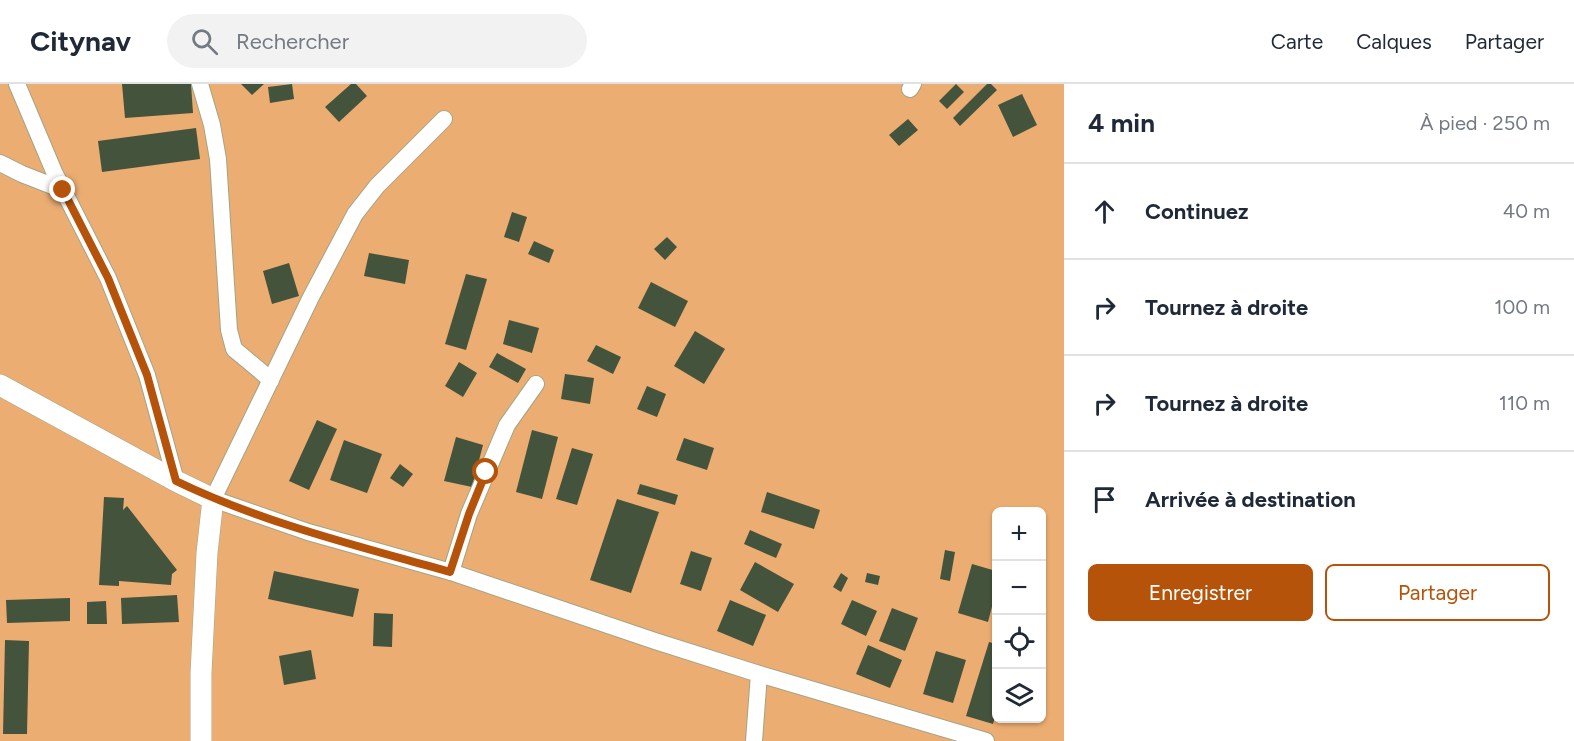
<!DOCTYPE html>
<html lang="fr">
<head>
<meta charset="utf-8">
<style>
  body { margin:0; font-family:Figtree,sans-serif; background:#f2f2f3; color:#1f2937 }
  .controls { position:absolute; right:18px; bottom:18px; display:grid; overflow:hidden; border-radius:9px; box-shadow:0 2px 4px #0004 }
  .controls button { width:54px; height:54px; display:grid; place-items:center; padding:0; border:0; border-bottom:2px solid #e0e1e3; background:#fff; color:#1f2937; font:30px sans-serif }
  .stop { position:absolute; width:18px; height:18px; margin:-14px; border:4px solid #b45309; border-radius:50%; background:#fff }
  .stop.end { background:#b45309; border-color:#fff; box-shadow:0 2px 6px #0008 }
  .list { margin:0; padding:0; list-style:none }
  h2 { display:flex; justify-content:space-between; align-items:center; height:78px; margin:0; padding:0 24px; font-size:26px }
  h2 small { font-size:20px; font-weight:400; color:#747a83 }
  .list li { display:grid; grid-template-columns:39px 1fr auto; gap:18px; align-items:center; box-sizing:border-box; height:96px; padding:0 24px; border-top:2px solid #e0e1e3 }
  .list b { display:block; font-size:22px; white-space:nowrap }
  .list em { font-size:20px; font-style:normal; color:#747a83 }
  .actions { display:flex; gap:12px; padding:18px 24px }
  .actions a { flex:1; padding:14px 0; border:2px solid #b45309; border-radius:9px; text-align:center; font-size:21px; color:#b45309 }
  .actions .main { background:#b45309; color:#fff }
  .icon { flex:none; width:33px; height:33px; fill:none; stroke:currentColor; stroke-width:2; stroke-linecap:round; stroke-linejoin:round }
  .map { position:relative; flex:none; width:1064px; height:657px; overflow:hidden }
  header { display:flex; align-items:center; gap:36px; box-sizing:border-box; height:84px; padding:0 30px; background:#fff; border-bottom:2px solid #e0e1e3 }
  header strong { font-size:28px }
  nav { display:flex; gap:33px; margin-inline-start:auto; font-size:21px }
  .search { width:420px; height:54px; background:#f2f2f3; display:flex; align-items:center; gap:15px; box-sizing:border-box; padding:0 21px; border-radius:33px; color:#747a83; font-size:22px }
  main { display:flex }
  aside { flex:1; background:#fff }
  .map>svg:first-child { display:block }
</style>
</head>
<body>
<header>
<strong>Citynav</strong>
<div class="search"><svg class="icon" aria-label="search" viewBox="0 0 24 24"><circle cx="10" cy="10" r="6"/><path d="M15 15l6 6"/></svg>Rechercher</div>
<nav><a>Carte</a><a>Calques</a><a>Partager</a></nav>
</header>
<main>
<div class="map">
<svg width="1064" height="657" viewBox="0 0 1064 657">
  <rect width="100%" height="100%" fill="#e8ebcc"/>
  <path fill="#ecad72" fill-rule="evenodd" d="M0 0H1064V657H0ZM996 428H1042V634H996Z"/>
  <g fill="#44533c">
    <polygon points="122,0 191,0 193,29 125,34"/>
    <polygon points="241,0 264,0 252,11"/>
    <polygon points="292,0 294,15 270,19 268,3"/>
    <polygon points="351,0 356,0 367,12 339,38 325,23"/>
    <polygon points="956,0 964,8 947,25 939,17"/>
    <polygon points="987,0 991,0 997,6 960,42 953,34"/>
    <polygon points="1022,10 1037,41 1013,53 998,21"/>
    <polygon points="908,35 918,46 899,62 889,51"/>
    <polygon points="196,44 200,75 102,88 98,57"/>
    <polygon points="512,128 527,133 519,158 504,153"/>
    <polygon points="667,153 677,163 665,176 654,165"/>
    <polygon points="534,157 554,166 549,179 528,170"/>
    <polygon points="369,169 409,176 405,200 364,192"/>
    <polygon points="289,179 299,212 272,220 263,187"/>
    <polygon points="466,190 487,195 466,266 445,260"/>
    <polygon points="651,198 688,217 675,243 638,224"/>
    <polygon points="509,236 539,244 532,269 503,260"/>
    <polygon points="695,247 725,265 704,300 674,282"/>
    <polygon points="596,261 621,273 613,290 587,277"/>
    <polygon points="497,269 526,285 518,299 489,283"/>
    <polygon points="459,278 477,289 463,313 445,302"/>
    <polygon points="565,290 594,294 590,320 561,315"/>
    <polygon points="647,302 666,310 657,333 637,325"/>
    <polygon points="317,336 337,345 309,406 289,397"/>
    <polygon points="532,346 558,353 542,415 516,408"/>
    <polygon points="456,353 483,361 472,403 444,397"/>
    <polygon points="684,354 714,364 707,386 676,376"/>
    <polygon points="344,356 382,370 367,409 330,396"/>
    <polygon points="572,364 593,370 577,421 556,415"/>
    <polygon points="400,380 413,390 403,403 390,394"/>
    <polygon points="640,400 678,411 675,421 637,410"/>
    <polygon points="767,408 820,426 814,445 761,428"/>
    <polygon points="104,413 124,414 123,426 127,422 177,486 172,490 171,501 119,497 119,502 99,501"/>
    <polygon points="617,415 659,428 631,509 590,496"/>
    <polygon points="750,446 782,460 776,474 744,460"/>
    <polygon points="945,466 955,468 950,497 940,495"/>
    <polygon points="691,467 712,474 701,507 680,500"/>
    <polygon points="755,478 794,500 778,528 740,506"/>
    <polygon points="972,480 996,487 996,507 988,538 958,529"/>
    <polygon points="274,487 359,505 353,533 268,515"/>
    <polygon points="841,489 848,494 841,508 833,503"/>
    <polygon points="867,489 880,492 878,501 865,498"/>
    <polygon points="177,511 179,538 122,540 121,514"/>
    <polygon points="70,514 70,537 7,539 6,516"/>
    <polygon points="730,516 766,531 753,562 717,547"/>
    <polygon points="852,516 877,527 866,552 841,540"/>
    <polygon points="106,517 107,540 87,540 87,518"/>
    <polygon points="892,524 918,534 905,567 879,557"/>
    <polygon points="374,529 393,530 392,563 373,562"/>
    <polygon points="5,556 29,557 27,650 3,650"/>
    <polygon points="989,558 996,560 996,629 993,640 966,632"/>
    <polygon points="868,561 902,576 890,604 856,590"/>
    <polygon points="311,566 316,595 284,601 279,572"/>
    <polygon points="936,567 966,576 953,619 923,610"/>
  </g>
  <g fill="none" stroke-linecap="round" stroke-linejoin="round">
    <g stroke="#a2a487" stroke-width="18">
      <g id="minor">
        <polyline points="17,0 55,90 108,194 147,291 176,397"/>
        <polyline points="200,0 212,41 218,75 229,246 234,265 271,296"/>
        <polyline points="910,5 913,0"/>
        <polyline points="444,35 377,102 355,130 311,213 213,415 308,448 451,488 655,557 759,590 986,657"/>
        <polyline points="0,79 22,90 63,106"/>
        <polyline points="451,488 469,430 507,341 536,300"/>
        <polyline points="754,657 759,590"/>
      </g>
    </g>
    <g stroke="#a2a487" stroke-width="22">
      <polyline id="tertiary" points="0,301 176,397 213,415 207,469 201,589 201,657"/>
    </g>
    <use href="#minor" stroke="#fff" stroke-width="16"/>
    <use href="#tertiary" stroke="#fff" stroke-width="21"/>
  </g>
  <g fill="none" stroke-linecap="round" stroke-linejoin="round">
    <path stroke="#b45309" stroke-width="8" d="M63 106 108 194 147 291 176 397C263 439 358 462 450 488L469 430 486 388"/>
  </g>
</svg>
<div class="controls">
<button>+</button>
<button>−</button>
<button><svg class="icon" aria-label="locate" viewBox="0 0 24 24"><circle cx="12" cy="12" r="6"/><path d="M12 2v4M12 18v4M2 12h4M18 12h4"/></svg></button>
<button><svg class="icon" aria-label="layers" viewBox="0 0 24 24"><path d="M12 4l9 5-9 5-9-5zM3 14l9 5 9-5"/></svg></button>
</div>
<div class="stop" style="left:486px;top:388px"></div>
<div class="stop end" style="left:63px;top:106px"></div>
</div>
<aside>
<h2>4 min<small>À pied · 250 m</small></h2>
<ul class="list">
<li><svg class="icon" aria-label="ahead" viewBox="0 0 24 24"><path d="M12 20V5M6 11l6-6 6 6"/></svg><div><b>Continuez</b></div><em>40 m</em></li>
<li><svg class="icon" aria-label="right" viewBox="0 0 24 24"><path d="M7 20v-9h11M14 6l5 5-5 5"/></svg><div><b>Tournez à droite</b></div><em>100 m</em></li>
<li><svg class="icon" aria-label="right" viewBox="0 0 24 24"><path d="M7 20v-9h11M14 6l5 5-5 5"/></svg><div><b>Tournez à droite</b></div><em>110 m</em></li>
<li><svg class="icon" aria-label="arrive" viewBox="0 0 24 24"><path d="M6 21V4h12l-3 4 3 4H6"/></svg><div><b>Arrivée à destination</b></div></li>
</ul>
<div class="actions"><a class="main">Enregistrer</a><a>Partager</a></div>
</aside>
</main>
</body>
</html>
